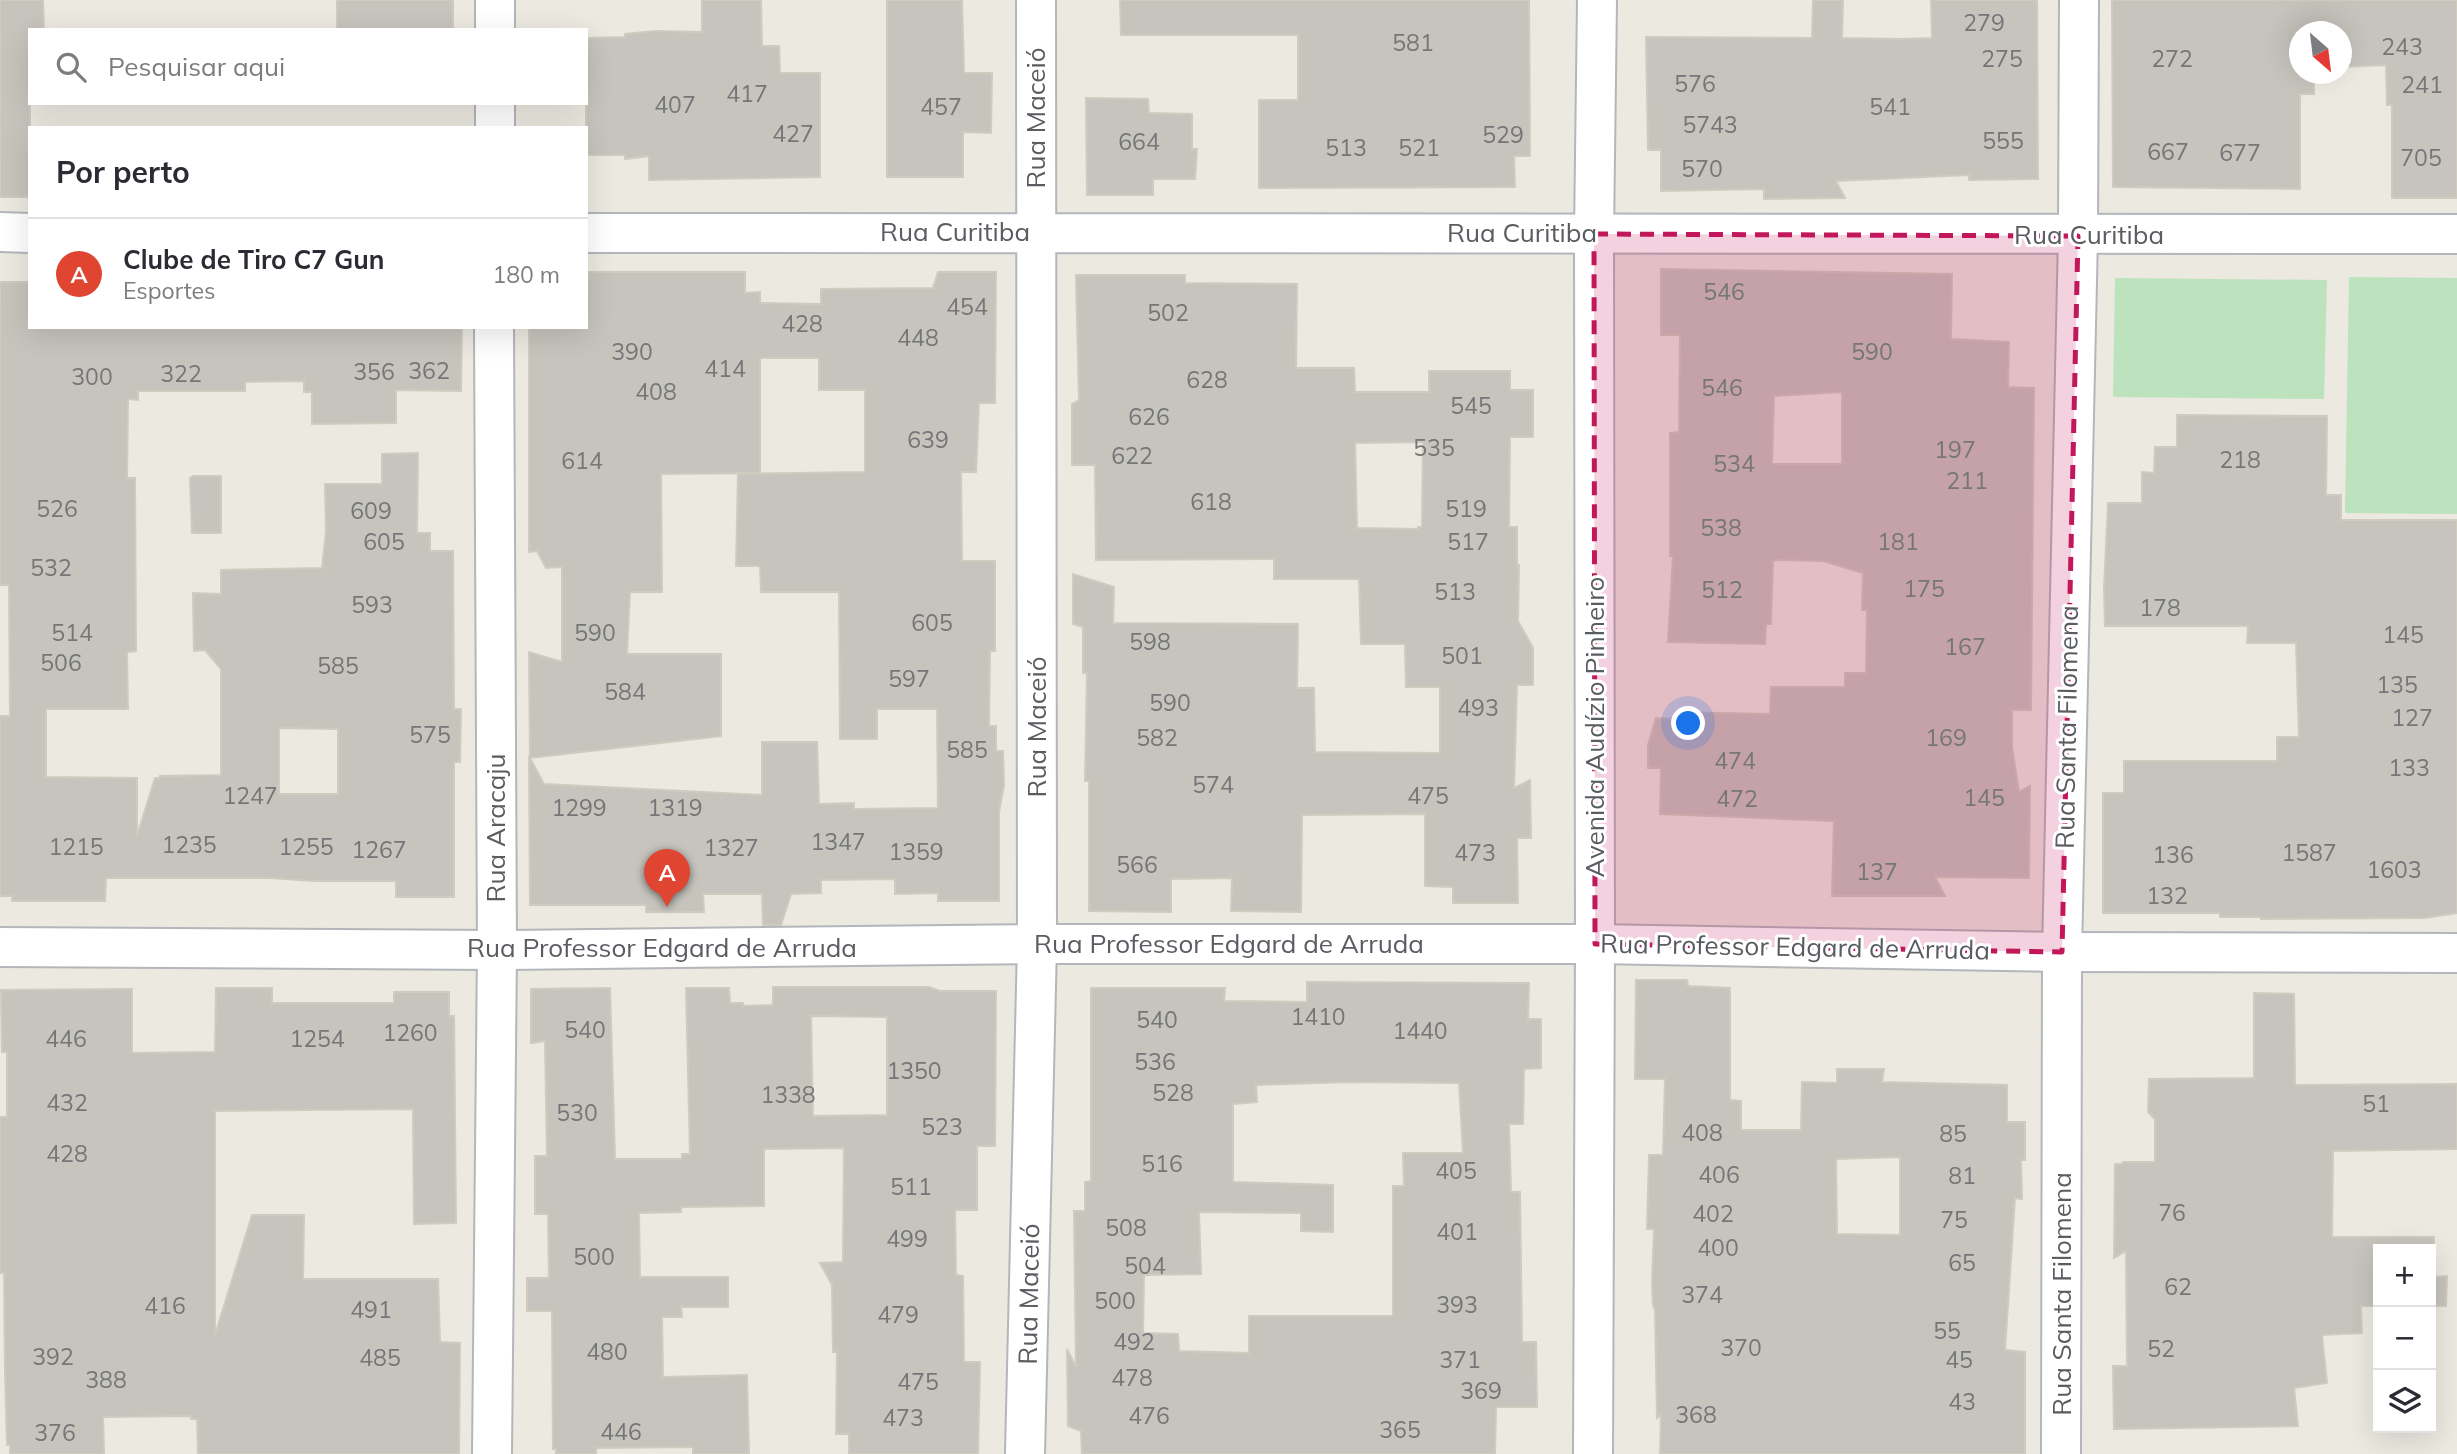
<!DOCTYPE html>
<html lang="pt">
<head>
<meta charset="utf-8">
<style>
  body { margin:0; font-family:Mulish,sans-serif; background:#f7f7f7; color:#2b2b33 }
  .controls { position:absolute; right:21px; bottom:21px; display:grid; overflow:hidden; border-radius:0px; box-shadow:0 7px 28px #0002 }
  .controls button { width:63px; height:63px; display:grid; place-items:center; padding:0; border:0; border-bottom:2px solid #e1e1e2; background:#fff; color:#2b2b33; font:35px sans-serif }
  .compass { position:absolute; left:2289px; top:21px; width:63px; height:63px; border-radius:50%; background:#fff; box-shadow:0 7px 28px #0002; rotate:152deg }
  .you { position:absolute; left:1689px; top:724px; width:24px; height:24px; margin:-18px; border:5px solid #fff; border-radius:50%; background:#1a73e8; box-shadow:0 0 0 10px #1a73e833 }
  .badge { display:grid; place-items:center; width:46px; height:46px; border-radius:50%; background:#e04531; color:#fff; font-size:23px; font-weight:700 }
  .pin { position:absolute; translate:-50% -58px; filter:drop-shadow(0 2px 4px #0008) }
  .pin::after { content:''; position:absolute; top:37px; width:24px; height:21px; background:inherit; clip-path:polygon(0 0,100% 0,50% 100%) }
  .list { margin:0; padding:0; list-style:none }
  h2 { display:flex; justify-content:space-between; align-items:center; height:91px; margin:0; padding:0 28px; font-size:30px }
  h2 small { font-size:23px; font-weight:400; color:#7c7c81 }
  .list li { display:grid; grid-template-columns:46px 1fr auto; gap:21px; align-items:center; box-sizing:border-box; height:112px; padding:0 28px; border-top:2px solid #e1e1e2 }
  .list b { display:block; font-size:26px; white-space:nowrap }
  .list p { margin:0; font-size:23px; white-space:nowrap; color:#7c7c81 }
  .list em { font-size:23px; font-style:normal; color:#7c7c81 }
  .icon { flex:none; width:38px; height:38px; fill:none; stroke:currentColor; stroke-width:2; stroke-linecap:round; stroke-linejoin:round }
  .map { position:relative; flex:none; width:2457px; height:1454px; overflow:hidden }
  .search { position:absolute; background:#fff; box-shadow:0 7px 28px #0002; left:28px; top:28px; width:560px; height:77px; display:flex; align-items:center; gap:18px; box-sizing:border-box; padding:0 24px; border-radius:0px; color:#7c7c81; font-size:26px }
  .panel { position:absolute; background:#fff; box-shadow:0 7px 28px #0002; left:28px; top:126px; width:560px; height:203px; border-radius:0px }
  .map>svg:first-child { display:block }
</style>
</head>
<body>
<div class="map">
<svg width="2457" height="1454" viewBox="0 0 2457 1454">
  <rect width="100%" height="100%" fill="#ebe9e0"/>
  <g fill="#bde2be">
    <polygon points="2349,277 2457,278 2457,514 2345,513"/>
    <polygon points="2115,278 2327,280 2324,399 2113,397"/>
  </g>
  <g fill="#c6c4bd" stroke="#cfcbbf" stroke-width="2" fill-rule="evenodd">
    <polygon points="0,0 43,0 44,30 30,30 30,197 0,197"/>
    <rect x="337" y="0" width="116" height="30"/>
    <polygon points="702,0 761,0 762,46 779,46 780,73 820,73 820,177 649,180 649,156 625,159 625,155 586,155 586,38 625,37 625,34 655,31 702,32"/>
    <polygon points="887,0 962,0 964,73 992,73 991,133 963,132 963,177 887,177"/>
    <polygon points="1120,0 1529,0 1530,156 1514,156 1515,187 1259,188 1259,100 1298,100 1298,35 1121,35"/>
    <polygon points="1813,0 1843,0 1842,38 1900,39 1932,38 1931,0 2037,0 2038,179 1969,180 1969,175 1836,181 1845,198 1764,199 1764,189 1661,191 1661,150 1648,150 1646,37 1812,38"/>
    <polygon points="2112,0 2457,0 2457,198 2392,198 2392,105 2387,105 2386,65 2342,67 2342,32 2300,32 2300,74 2314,74 2314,94 2300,94 2300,189 2113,187"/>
    <polygon points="1086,98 1148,99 1149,113 1192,114 1192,149 1197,149 1195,179 1153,179 1153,195 1087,195"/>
    <path d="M1661 269 1952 274 1951 339 2009 342 2008 387 2034 388 2031 710H2012V747L2019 792 2030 786 2029 878 1935 877 1945 896H1832L1834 821 1660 814 1661 768H1648V745L1656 718 1675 719 1676 712 1770 714 1771 687H1845V673H1866L1867 610H1862L1863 573 1823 561 1773 560 1771 624H1766L1765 644 1668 642 1673 556H1670V433L1679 432 1680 335H1661ZM1842 392V464H1772L1774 396Z"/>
    <polygon points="588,272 745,272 745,293 760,292 760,303 821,304 821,289 933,288 938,272 996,272 995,403 979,403 976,472 961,472 962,561 995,561 995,651 990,651 989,726 996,726 996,751 1003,751 1004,785 999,812 999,901 938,901 938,893 895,894 895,879 821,880 821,893 791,894 781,925 763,925 762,894 703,894 704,912 646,912 646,905 530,905 529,756 544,784 762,795 762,742 817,742 819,804 854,803 854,809 938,808 937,709 877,709 877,739 840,739 839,592 761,592 760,566 736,566 738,474 865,472 865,390 819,390 819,358 760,358 760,473 661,474 662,592 630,592 627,654 721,654 721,736 530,758 529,652 562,662 562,567 546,568 537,551 529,552 529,327 586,327"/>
    <path d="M1076 275H1185V283L1297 284 1296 368H1354L1355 392H1429V371H1510V390H1533V437H1510L1509 527H1517V565H1519L1518 621 1533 648V685H1517L1514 788 1530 780 1531 838H1517L1518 903H1453V887L1425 886V814L1302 815 1301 912 1231 911 1232 878 1171 879V912L1089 911V781H1085L1087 673H1083V627L1073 624V574L1114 587 1113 623 1298 624 1297 688H1314L1315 752 1440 753V687H1406L1405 644H1361L1359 579H1274V559L1096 560 1095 465H1072V404L1079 400ZM1423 442 1422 527H1418V529L1357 528 1355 443Z"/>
    <path d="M0 282H30V327H462L461 391 396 390V423L312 424V392H304V381L245 382V391H138V400L128 399 127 478H135L136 651 127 652 128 709H46V777L137 778V836L155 778H160V776L221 775V669L205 650 194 651 193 593 221 594V570L322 568 326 531 325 484H382V454L418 453 417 533H430V551H453L454 709H461L460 762H454V897H396V881H314L270 878H106L105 901H12V896H0V716H10L9 585H0ZM279 728 338 729V794H279Z"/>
    <polygon points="2177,415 2327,416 2326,495 2341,495 2341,520 2457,520 2457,913 2425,918 2261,919 2261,917 2220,917 2220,913 2103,913 2103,793 2124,793 2124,761 2277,761 2277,737 2299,737 2296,643 2247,643 2248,626 2105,626 2104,589 2108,503 2142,503 2142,472 2154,473 2155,447 2177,447"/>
    <polygon points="193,476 221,476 221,533 192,533 190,478"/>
    <path d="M1636 980H1687L1688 986 1730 988V1100L1741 1101V1130H1801L1802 1082 1837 1083V1069H1884L1882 1082 2007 1085V1122H2025V1160H2021L2022 1199 2015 1198 2005 1350 2025 1352V1454H1660L1661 1415 1657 1418 1655 1310 1653 1305 1652 1283 1654 1229H1647L1649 1155H1663L1665 1079H1635ZM1900 1157V1235L1837 1234 1836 1159Z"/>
    <path d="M1307 982 1529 983 1528 1019H1541V1068L1524 1069 1523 1124H1509L1511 1192H1520L1522 1342H1536L1537 1407H1496L1495 1454H1082L1081 1431 1068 1426 1067 1349 1076 1367 1074 1211H1085V1182L1091 1181V988H1225L1224 1001 1307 1002ZM1351 1082 1459 1083 1463 1153H1403L1404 1186H1393V1316H1249V1353L1179 1351 1178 1334 1143 1333 1144 1275 1201 1274 1199 1212 1301 1213V1231L1333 1232V1185L1233 1182V1104L1257 1102 1256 1085Z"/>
    <path d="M773 987H929L940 991H996L995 1146H977V1210H955L956 1275 963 1276 964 1362H980L978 1454H849V1434H836L837 1352H833L832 1285 820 1263 843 1262 844 1148 764 1149V1206L681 1207V1212L639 1213 640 1277H728V1307H681L682 1317H662L663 1377 747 1375 749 1454H693V1447L596 1448V1454H556V1449H553L552 1311H527V1278H549L548 1214H535V1156H547L545 1041 531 1043V989L610 988 615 1159H682V1154H690L686 988H729L730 1003H743V1006L773 1005ZM811 1016 887 1017V1115L813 1116Z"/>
    <polygon points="216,988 272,988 272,1003 394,1003 394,992 449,992 449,1016 454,1016 456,1223 414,1224 413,1109 215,1111 215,1335 252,1215 304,1215 303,1279 438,1279 440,1342 460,1343 459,1454 198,1454 197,1419 191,1419 191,1416 103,1417 104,1454 10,1454 10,1445 7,1445 5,1372 4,1273 0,1273 0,1117 7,1117 7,1052 2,1052 1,990 132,989 132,1053 215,1052"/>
    <polygon points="2254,993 2294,994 2295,1085 2457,1084 2457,1149 2333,1151 2332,1237 2434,1237 2434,1277 2447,1276 2446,1306 2431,1306 2431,1249 2378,1249 2378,1306 2361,1306 2362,1333 2322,1335 2327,1383 2294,1388 2298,1426 2114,1429 2113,1366 2127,1366 2126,1251 2114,1258 2115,1164 2123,1164 2123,1162 2155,1162 2155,1119 2148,1112 2149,1079 2254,1078"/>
  </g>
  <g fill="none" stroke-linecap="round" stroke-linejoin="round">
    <g stroke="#b3b6ba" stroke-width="42">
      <g id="street">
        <polyline points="495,30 495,0"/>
        <polyline points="495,128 495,103"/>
        <polyline points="0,232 30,233"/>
        <polyline points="586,233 2457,234"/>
        <polyline points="0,947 497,950 1037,944 1595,944 2062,952 2457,953"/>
        <polyline points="492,1454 497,950 494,327"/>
        <polyline points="1025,1454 1037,944 1036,0"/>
        <polyline points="1593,1454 1595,944 1594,234 1597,0"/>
        <polyline points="2061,1454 2062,952 2078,236 2079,0"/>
      </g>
    </g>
    <use href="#street" stroke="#fff" stroke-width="38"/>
  </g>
  <path fill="#c2185b" fill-opacity="0.2" stroke="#c2185b" stroke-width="5" stroke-dasharray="14 9" stroke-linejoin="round" d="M1594 234 2078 236 2062 952 1595 944Z"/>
  <g text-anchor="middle" stroke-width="6" stroke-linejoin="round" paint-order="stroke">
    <g font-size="23" fill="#747677">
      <text x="1984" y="31">279</text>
      <text x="1413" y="51">581</text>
      <text x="2402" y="55">243</text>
      <text x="2002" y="67">275</text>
      <text x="2172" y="67">272</text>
      <text x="1695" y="92">576</text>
      <text x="2422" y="93">241</text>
      <text x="747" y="102">417</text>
      <text x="675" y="113">407</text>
      <text x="941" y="115">457</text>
      <text x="1890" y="115">541</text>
      <text x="1710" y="133">5743</text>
      <text x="793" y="142">427</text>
      <text x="1503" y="143">529</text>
      <text x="2003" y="149">555</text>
      <text x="1139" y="150">664</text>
      <text x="1346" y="156">513</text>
      <text x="1419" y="156">521</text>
      <text x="2168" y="160">667</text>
      <text x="2240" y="161">677</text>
      <text x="2421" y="166">705</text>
      <text x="1702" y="177">570</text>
      <text x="1724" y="300">546</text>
      <text x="967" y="315">454</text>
      <text x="1168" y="321">502</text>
      <text x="802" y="332">428</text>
      <text x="918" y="346">448</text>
      <text x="632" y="360">390</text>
      <text x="1872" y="360">590</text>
      <text x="725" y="377">414</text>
      <text x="429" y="379">362</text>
      <text x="374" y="380">356</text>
      <text x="181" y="382">322</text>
      <text x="92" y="385">300</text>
      <text x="1207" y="388">628</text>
      <text x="1722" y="396">546</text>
      <text x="656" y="400">408</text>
      <text x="1471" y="414">545</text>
      <text x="1149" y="425">626</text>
      <text x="928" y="448">639</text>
      <text x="1434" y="456">535</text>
      <text x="1955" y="458">197</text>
      <text x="1132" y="464">622</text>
      <text x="2240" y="468">218</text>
      <text x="582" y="469">614</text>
      <text x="1734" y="472">534</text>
      <text x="1967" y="489">211</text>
      <text x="1211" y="510">618</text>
      <text x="57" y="517">526</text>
      <text x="1466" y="517">519</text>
      <text x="371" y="519">609</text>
      <text x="1721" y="536">538</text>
      <text x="384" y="550">605</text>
      <text x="1468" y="550">517</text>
      <text x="1898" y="550">181</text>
      <text x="51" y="576">532</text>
      <text x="1924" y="597">175</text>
      <text x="1722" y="598">512</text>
      <text x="1455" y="600">513</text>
      <text x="372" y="613">593</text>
      <text x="2160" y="616">178</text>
      <text x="932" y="631">605</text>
      <text x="72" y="641">514</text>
      <text x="595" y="641">590</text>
      <text x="2403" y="643">145</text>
      <text x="1150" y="650">598</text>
      <text x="1965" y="655">167</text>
      <text x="1462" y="664">501</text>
      <text x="61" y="671">506</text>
      <text x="338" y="674">585</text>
      <text x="909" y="687">597</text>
      <text x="2397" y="693">135</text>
      <text x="625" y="700">584</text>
      <text x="1170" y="711">590</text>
      <text x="1478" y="716">493</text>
      <text x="2412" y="726">127</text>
      <text x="430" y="743">575</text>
      <text x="1157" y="746">582</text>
      <text x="1946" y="746">169</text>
      <text x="967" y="758">585</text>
      <text x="1735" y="769">474</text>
      <text x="2409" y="776">133</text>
      <text x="1213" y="793">574</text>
      <text x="250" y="804">1247</text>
      <text x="1428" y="804">475</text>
      <text x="1984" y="806">145</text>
      <text x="1737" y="807">472</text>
      <text x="579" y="816">1299</text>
      <text x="675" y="816">1319</text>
      <text x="838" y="850">1347</text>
      <text x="189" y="853">1235</text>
      <text x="76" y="855">1215</text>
      <text x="306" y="855">1255</text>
      <text x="731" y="856">1327</text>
      <text x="379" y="858">1267</text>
      <text x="916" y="860">1359</text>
      <text x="1475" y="861">473</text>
      <text x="2309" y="861">1587</text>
      <text x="2173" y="863">136</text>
      <text x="1137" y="873">566</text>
      <text x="2394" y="878">1603</text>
      <text x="1877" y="880">137</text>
      <text x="2167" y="904">132</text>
      <text x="1318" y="1025">1410</text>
      <text x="1157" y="1028">540</text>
      <text x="585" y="1038">540</text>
      <text x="1420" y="1039">1440</text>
      <text x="410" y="1041">1260</text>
      <text x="66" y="1047">446</text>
      <text x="317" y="1047">1254</text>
      <text x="1155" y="1070">536</text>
      <text x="914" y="1079">1350</text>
      <text x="1173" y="1101">528</text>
      <text x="788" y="1103">1338</text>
      <text x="67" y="1111">432</text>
      <text x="2376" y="1112">51</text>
      <text x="577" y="1121">530</text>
      <text x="942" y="1135">523</text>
      <text x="1702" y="1141">408</text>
      <text x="1953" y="1142">85</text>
      <text x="67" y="1162">428</text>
      <text x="1162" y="1172">516</text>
      <text x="1456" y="1179">405</text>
      <text x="1719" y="1183">406</text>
      <text x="1962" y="1184">81</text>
      <text x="911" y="1195">511</text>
      <text x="2172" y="1221">76</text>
      <text x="1713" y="1222">402</text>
      <text x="1954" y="1228">75</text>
      <text x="1126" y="1236">508</text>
      <text x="1457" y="1240">401</text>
      <text x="907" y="1247">499</text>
      <text x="1718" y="1256">400</text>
      <text x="594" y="1265">500</text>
      <text x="1962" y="1271">65</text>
      <text x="1145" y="1274">504</text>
      <text x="2178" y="1295">62</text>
      <text x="1702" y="1303">374</text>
      <text x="1115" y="1309">500</text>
      <text x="1457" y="1313">393</text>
      <text x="165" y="1314">416</text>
      <text x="371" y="1318">491</text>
      <text x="898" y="1323">479</text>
      <text x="1947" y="1339">55</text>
      <text x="1134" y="1350">492</text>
      <text x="1741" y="1356">370</text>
      <text x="2161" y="1357">52</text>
      <text x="607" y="1360">480</text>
      <text x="53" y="1365">392</text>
      <text x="380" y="1366">485</text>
      <text x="1460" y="1368">371</text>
      <text x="1959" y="1368">45</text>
      <text x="1132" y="1386">478</text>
      <text x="106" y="1388">388</text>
      <text x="918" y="1390">475</text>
      <text x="1481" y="1399">369</text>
      <text x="1962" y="1410">43</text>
      <text x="1696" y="1423">368</text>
      <text x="1149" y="1424">476</text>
      <text x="903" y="1426">473</text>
      <text x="1400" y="1438">365</text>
      <text x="621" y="1440">446</text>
      <text x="55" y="1441">376</text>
    </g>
    <g font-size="26" fill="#595c60" stroke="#fff">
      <text transform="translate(1036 118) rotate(-90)" y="9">Rua Maceió</text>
      <text x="955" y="241">Rua Curitiba</text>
      <text x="1522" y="242">Rua Curitiba</text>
      <text x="2089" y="244">Rua Curitiba</text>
      <text transform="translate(1037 727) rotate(-90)" y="9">Rua Maceió</text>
      <text transform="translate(1595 727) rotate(-90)" y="9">Avenida Audízio Pinheiro</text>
      <text transform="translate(2067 727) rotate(-89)" y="9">Rua Santa Filomena</text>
      <text transform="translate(496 828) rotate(-90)" y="9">Rua Aracaju</text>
      <text x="1229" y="953">Rua Professor Edgard de Arruda</text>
      <text transform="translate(1795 947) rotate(1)" y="9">Rua Professor Edgard de Arruda</text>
      <text x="662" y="957">Rua Professor Edgard de Arruda</text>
      <text transform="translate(1029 1294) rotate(-89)" y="9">Rua Maceió</text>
      <text transform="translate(2062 1294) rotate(-90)" y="9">Rua Santa Filomena</text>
    </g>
  </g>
</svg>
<div class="controls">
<button>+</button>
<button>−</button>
<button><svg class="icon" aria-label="layers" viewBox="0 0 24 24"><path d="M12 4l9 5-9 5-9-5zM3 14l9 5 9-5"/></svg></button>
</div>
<svg class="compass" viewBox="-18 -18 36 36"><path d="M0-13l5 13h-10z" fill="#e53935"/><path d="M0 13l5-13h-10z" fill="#7c7c81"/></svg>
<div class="you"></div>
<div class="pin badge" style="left:667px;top:907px">A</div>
<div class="search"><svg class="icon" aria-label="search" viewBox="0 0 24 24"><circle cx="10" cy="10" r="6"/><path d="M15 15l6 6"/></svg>Pesquisar aqui</div>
<section class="panel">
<h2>Por perto<small></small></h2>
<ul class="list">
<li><span class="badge">A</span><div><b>Clube de Tiro C7 Gun</b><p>Esportes</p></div><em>180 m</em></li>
</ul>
</section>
</div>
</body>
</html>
